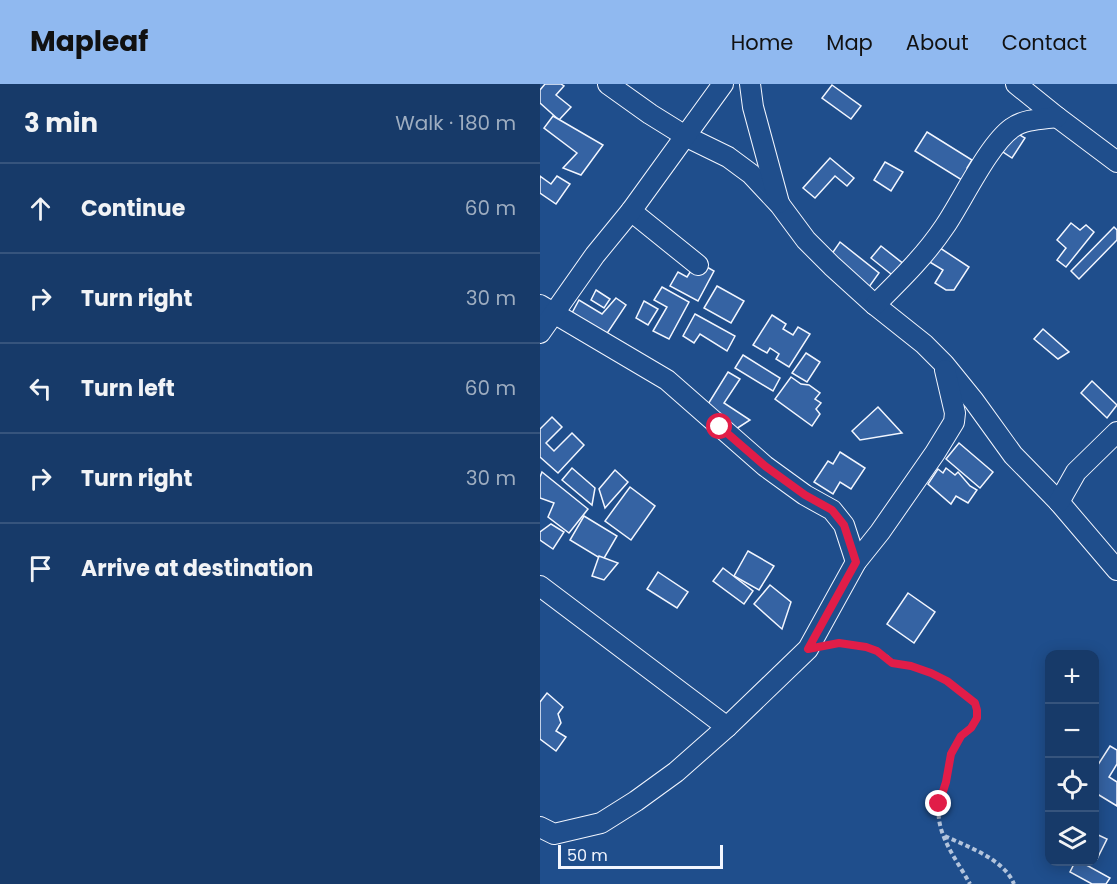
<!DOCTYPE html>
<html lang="en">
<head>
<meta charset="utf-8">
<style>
  body { margin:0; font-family:Poppins,sans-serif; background:#20416f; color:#f1f3f6 }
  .controls { position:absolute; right:18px; bottom:18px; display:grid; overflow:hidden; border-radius:12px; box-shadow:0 3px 15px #0003 }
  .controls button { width:54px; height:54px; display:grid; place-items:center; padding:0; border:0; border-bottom:2px solid #36547d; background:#173a69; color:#f1f3f6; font:30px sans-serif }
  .scale { position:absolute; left:18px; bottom:15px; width:165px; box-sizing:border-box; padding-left:6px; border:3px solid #f2f6ff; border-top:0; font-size:16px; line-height:21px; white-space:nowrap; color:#f2f6ff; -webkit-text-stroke:4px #1f4e8c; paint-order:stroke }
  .stop { position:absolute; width:18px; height:18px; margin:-14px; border:4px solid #e11d48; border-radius:50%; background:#fff }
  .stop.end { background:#e11d48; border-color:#fff; box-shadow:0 2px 6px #0008 }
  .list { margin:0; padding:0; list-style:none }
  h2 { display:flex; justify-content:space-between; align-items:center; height:78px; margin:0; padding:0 24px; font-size:26px }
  h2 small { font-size:20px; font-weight:400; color:#9eadc0 }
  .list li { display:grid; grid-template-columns:39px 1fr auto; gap:18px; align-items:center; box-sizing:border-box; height:90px; padding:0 24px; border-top:2px solid #36547d }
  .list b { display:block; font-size:22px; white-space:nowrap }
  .list em { font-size:20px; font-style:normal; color:#9eadc0 }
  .icon { flex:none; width:33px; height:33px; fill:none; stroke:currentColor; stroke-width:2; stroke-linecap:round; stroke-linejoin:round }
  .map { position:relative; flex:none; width:577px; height:800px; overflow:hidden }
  header { display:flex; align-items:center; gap:36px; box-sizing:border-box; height:84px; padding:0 30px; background:#90b9f0; color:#111 }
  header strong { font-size:28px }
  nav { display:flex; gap:33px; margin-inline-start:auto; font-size:21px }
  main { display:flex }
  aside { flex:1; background:#173a69 }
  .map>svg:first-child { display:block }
</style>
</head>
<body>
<header>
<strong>Mapleaf</strong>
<nav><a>Home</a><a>Map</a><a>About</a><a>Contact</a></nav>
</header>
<main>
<aside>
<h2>3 min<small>Walk · 180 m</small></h2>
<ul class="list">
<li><svg class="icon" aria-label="ahead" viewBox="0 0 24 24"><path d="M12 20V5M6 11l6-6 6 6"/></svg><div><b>Continue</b></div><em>60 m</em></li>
<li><svg class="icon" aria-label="right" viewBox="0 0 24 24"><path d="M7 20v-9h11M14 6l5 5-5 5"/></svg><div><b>Turn right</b></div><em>30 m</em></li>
<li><svg class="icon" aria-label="left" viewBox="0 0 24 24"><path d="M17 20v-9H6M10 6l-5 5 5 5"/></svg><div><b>Turn left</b></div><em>60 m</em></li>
<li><svg class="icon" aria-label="right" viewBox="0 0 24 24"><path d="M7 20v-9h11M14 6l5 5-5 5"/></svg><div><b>Turn right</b></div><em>30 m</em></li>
<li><svg class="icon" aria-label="arrive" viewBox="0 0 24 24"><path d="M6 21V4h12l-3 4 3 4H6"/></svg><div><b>Arrive at destination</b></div></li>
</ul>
</aside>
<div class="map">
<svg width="577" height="800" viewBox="0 0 577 800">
  <rect width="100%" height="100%" fill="#1f4e8c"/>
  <g fill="#3563a3" stroke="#f2f6ff" stroke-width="1.5">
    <polygon points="5,0 21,0 24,2 16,11 31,23 19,36 0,19 0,6"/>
    <polygon points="292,1 321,22 311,35 282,14"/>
    <polygon points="13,32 63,61 41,91 23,84 37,69 4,44"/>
    <polygon points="473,47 485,54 472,74 460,66"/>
    <polygon points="387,48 432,76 427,84 431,87 425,98 375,67"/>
    <polygon points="290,74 314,94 307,102 295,92 275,114 263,104"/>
    <polygon points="345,78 363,88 351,107 334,96"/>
    <polygon points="0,92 11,100 17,92 30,100 16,120 0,109"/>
    <polygon points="531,139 540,146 546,141 554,148 526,183 517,176 526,164 517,156"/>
    <polygon points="574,143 577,146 577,156 539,195 531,187"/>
    <polygon points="300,158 339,189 329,203 291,171"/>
    <polygon points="341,162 365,181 356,194 331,174"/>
    <polygon points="397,162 429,183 414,206 406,206 395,199 403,186 388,177"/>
    <polygon points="160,179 174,187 158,217 130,202 138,188 147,193 152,185"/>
    <polygon points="177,202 204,217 191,239 164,224"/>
    <polygon points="122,203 149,218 129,255 113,247 127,223 114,216"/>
    <polygon points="56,206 70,215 64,224 51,216"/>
    <polygon points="76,214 86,221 66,251 32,229 39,216 62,230"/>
    <polygon points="104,217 118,225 108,241 96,234"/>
    <polygon points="155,230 195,252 187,267 160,250 154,259 143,252"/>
    <polygon points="232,231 246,240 243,245 253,251 258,243 270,250 249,283 236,275 239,270 230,264 227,269 213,261"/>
    <polygon points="503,245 529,268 518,275 494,255"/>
    <polygon points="266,269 280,278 267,298 252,289"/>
    <polygon points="203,271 240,294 233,307 195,284"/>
    <polygon points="188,288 200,295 184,319 210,336 196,345 165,325"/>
    <polygon points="251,293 261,300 269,301 280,309 275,315 281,319 276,325 280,330 272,342 235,315"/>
    <polygon points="552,297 577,321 567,334 541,309"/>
    <polygon points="338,323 362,349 320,356 312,347"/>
    <polygon points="12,333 22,343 6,359 14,367 32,349 44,361 18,389 0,373 0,345"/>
    <polygon points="419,359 453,388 440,404 406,375"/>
    <polygon points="300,368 325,384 311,405 300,398 293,410 274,398 288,377 293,380"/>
    <polygon points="32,384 55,404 52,421 22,396"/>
    <polygon points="406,384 415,391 418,388 430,402 437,406 428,419 416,412 411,420 388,400 398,385 403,389"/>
    <polygon points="75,386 88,398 65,424 59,405"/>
    <polygon points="2,388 48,425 29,449 8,433 14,419 0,414 0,393"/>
    <polygon points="90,403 115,422 91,456 65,437"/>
    <polygon points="44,432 77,452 63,476 30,456"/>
    <polygon points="11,440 24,448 13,465 0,456 0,448"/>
    <polygon points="208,467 234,482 219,506 194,492"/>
    <polygon points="59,472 78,479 64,496 52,492"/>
    <polygon points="183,484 213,507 204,520 173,497"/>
    <polygon points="118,488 148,508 137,524 107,505"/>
    <polygon points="230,501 251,518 242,545 214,520"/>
    <polygon points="368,509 395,528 374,559 347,540"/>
    <polygon points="7,609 23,623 18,630 21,639 16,647 26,653 16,667 0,655 0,618"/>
    <polygon points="570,662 577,666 577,680 569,693 577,698 577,722 554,708 554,687"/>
    <polygon points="554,749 567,755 557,775 554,774"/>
    <polygon points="535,778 541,778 570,794 566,800 552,800 530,788"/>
  </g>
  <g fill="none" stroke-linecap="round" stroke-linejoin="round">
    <g stroke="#f2f6ff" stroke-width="22">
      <g id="minor">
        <polyline points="68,0 110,30 147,53 188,73 211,90 240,121 266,156 292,182 335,221 384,260 404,280 434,317 473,371 519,418 577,486"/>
        <polyline points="210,0 213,23 239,119"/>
        <polyline points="476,0 517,33 577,78"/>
        <polyline points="91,127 158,181"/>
        <polyline points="0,221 127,296 225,382 265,411 292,426 304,441 316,478"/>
        <path d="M335 221C360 196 385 172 405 142 422 117 449 60 472 44 484 35 503 35 517 33"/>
        <polyline points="0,249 55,171 91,127 183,0"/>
        <polyline points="519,418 536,388 577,348"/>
        <polyline points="0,502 187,643"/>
        <polyline points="0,743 14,750 61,739 96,717 136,688 187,643 268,565 316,478 340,448 395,369 414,338 415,329 405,286"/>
      </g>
    </g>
    <g stroke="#b3c4dc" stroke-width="4" stroke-dasharray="4.5 3" stroke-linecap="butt">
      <path d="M295 560C311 557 334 563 347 573 349 575 351 578 353 579 358 582 366 580 371 582 388 587 435 608 437 626 439 639 427 644 421 652 410 666 410 682 406 699 404 706 400 714 399 721 395 750 417 776 430 800"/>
      <path d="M405 752C428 763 464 775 474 800"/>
    </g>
    <use href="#minor" stroke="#1f4e8c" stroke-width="20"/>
  </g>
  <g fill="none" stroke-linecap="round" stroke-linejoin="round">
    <polyline stroke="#e11d48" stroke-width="8" points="180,343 225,382 265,411 292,426 304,441 316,478 268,565 299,559 326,563 337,567 352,579 371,582 391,589 407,597 435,619 437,626 437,634 431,644 421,652 411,670 406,698 399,720"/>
  </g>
</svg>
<div class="controls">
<button>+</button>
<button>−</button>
<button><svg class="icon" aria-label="locate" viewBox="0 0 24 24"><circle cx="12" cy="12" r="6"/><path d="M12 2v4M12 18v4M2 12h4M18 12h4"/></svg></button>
<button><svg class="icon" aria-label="layers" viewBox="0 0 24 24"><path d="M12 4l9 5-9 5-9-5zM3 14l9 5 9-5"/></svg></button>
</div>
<div class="scale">50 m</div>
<div class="stop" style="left:180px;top:343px"></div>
<div class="stop end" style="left:399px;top:720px"></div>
</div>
</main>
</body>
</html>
